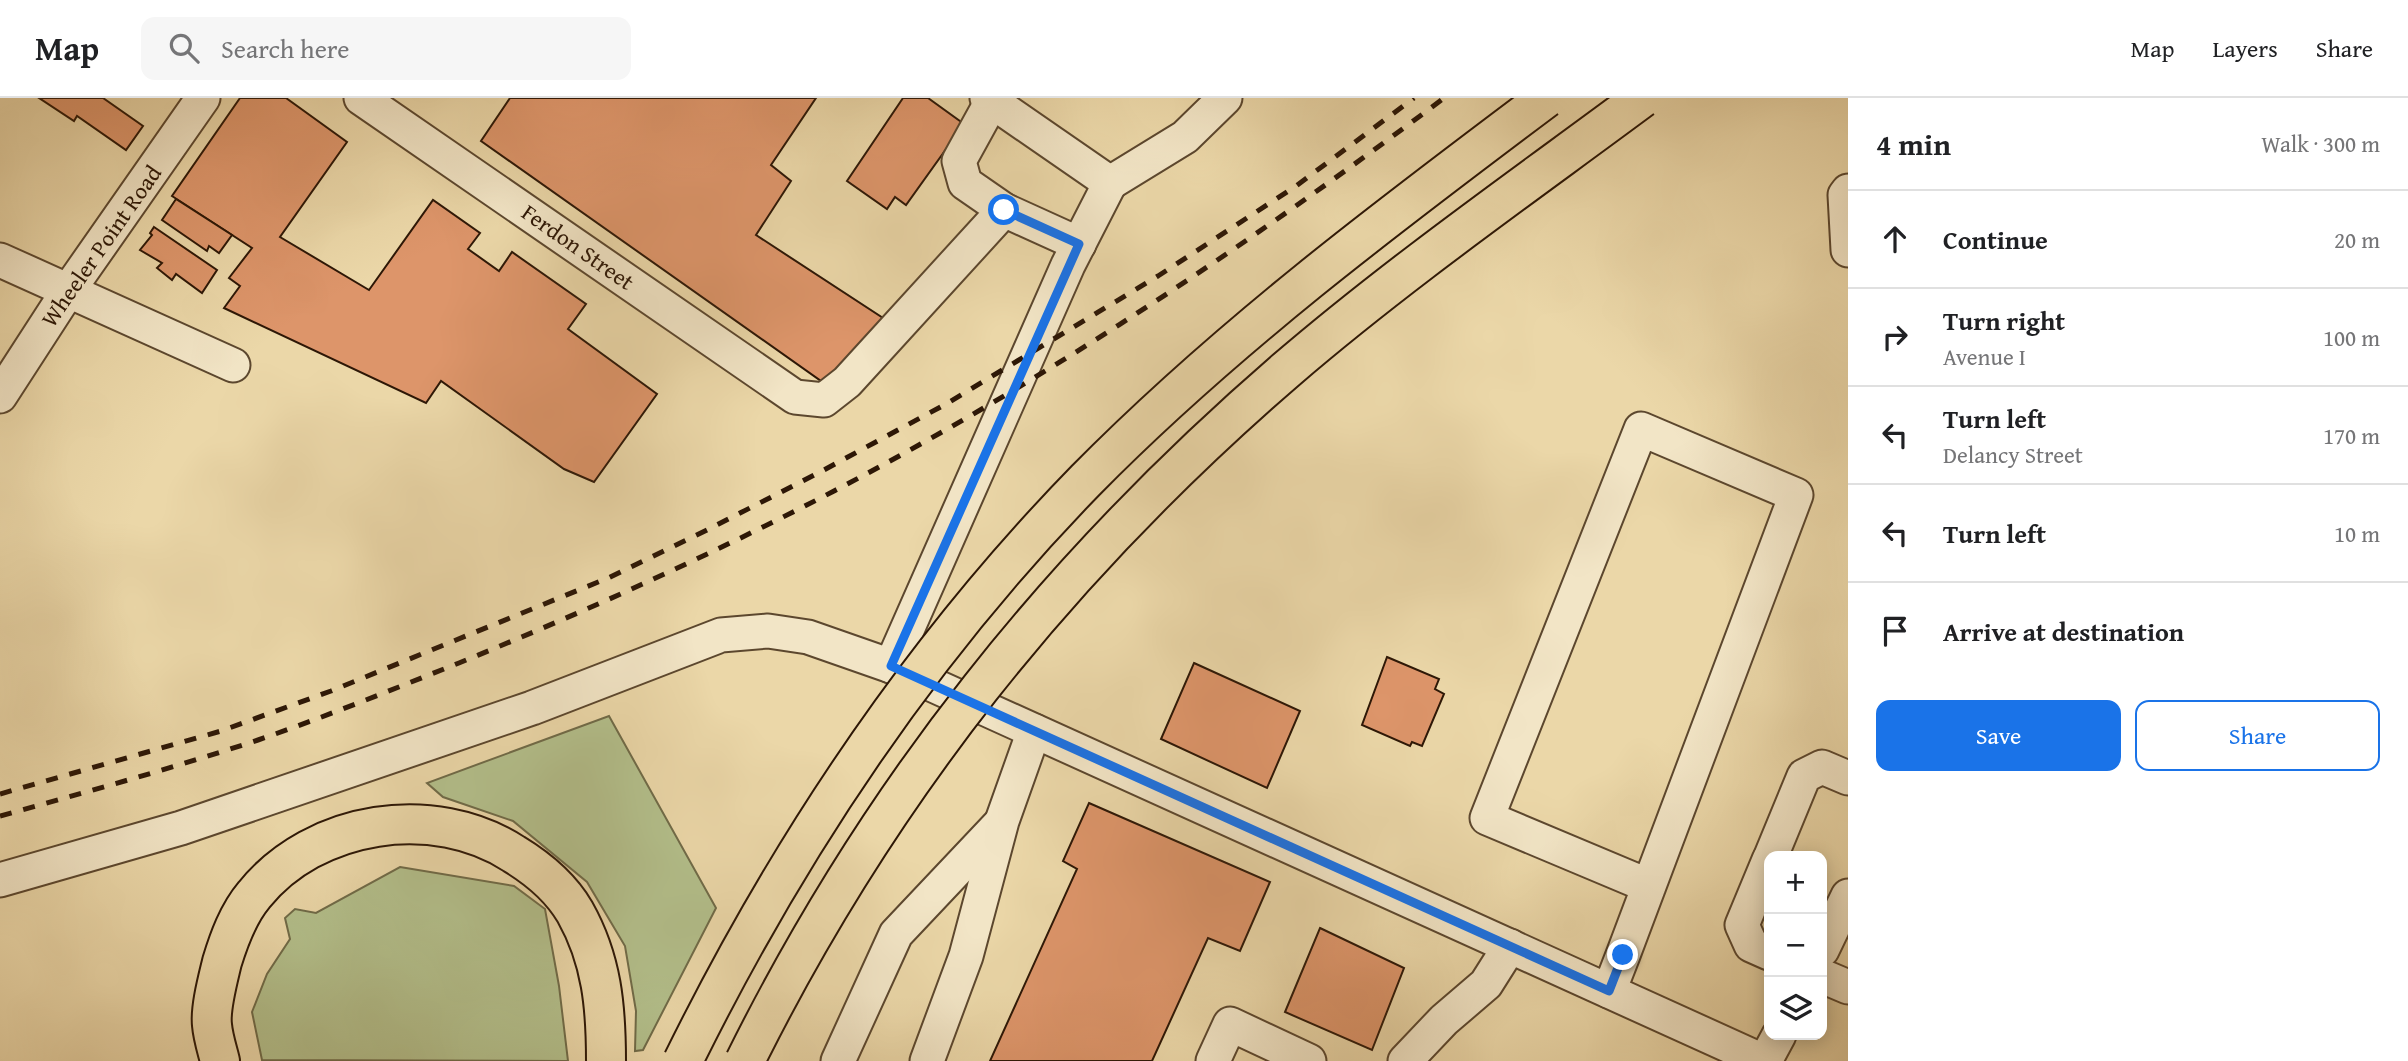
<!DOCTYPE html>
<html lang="en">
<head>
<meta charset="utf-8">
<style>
  body { margin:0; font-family:"Gentium Book Plus",serif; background:#f6f6f6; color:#202124 }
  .controls { position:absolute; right:21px; bottom:21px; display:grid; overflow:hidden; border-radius:14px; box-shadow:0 4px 18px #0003 }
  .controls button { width:63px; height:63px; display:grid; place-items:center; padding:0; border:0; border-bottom:2px solid #e0e0e0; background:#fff; color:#202124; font:35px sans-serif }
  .stop { position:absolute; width:21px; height:21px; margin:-16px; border:5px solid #1a73e8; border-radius:50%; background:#fff }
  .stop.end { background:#1a73e8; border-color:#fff; box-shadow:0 2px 7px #0008 }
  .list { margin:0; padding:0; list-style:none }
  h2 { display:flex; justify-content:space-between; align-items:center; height:91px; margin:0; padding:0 28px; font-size:30px }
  h2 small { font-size:23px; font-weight:400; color:#757577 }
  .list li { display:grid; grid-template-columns:46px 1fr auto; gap:21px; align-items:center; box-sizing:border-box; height:98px; padding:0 28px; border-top:2px solid #e0e0e0 }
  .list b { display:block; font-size:26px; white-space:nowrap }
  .list p { margin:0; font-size:23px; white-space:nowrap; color:#757577 }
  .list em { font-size:23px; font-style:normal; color:#757577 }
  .actions { display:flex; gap:14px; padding:21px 28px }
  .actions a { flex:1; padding:16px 0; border:2px solid #1a73e8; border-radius:14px; text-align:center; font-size:24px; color:#1a73e8 }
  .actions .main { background:#1a73e8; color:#fff }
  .icon { flex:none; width:38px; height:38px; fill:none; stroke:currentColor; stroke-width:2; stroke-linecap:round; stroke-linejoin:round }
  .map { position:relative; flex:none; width:1848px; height:963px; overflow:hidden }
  header { display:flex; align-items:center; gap:42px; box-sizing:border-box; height:98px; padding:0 35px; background:#fff; border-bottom:2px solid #e0e0e0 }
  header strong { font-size:33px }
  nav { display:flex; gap:38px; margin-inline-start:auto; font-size:24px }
  .search { width:490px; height:63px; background:#f6f6f6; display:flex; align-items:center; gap:18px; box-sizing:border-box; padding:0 24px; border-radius:14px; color:#757577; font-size:26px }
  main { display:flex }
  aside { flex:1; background:#fff }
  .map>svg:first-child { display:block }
</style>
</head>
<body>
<header>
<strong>Map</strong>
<div class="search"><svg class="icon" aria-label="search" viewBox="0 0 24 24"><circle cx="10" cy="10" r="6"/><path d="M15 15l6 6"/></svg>Search here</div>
<nav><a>Map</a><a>Layers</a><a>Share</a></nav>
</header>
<main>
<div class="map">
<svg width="1848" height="963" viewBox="0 0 1848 963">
  <rect width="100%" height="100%" fill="#ebd7a8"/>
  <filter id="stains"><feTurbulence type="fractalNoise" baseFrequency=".00286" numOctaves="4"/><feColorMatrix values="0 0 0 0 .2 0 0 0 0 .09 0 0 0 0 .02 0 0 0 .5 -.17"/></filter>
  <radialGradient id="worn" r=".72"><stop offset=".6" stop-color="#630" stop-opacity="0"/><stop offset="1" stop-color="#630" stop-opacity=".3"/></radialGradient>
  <g fill="#b3bf8b" stroke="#706b48" stroke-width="2">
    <polygon points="609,618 716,810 643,952 635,953 636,913 625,848 587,784 513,723 443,699 427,685"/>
    <polygon points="400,769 514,788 545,811 559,888 568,963 262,962 252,914 267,876 290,841 285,820 295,811 316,815"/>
  </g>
  <g fill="#dd956a" stroke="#2d1706" stroke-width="2">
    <polygon points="39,0 103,0 143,28 126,52 77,18 74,23"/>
    <polygon points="240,0 286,0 347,44 280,139 369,192 433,102 480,135 468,151 499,173 512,154 586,206 568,231 657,296 594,384 564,371 441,283 426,305 224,210 240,188 229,180 252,150 172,98"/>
    <polygon points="510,0 816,0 771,67 791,83 756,137 883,220 831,290 481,43"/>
    <polygon points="903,0 928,0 964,26 906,107 895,99 887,111 847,83"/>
    <polygon points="176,101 232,137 219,155 209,148 207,153 162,122"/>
    <polygon points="154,129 217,172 202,195 176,176 172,182 157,170 162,165 140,152 152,137 150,135"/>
    <polygon points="1387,559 1439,581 1435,591 1444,596 1422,648 1412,644 1410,648 1362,627"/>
    <polygon points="1194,565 1300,613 1267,690 1161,641"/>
    <polygon points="1089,705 1270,784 1240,853 1208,840 1152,963 990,963 1077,771 1063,763"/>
    <polygon points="1320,830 1404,870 1372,952 1285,914"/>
  </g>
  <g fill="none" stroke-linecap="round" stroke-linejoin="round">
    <g stroke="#5c472e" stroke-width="37">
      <g id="minor">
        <polyline points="361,0 795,299 824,302 847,284 1004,112 965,85 959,63 992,3"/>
        <polyline points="987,0 1110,85"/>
        <polyline points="1110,85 1185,39 1225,0"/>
        <polyline points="1848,93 1845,97 1848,152"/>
        <polyline points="1004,112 1079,146"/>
        <polyline points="0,162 233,267"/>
        <polyline points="0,298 68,193 203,0"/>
        <polyline points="891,568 1068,167 1110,85"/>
        <polyline points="1771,758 1804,678 1822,669 1848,680"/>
        <polyline points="1769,762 1742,827 1751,847 1769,855"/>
        <polyline points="0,782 181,730 532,610 721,537 768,533 808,539 891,568 1763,963"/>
        <polyline points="1822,852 1848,798"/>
        <polyline points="1822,878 1848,889"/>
        <polyline points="1609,893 1623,857 1796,397 1641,331 1487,720 1649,788"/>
        <polyline points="838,963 896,836 998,728"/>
        <polyline points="927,963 966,858 1002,723 1034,633"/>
        <polyline points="1213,963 1230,926 1309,963"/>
        <polyline points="1405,963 1444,922 1486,886 1510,848"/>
        <polyline points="1765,963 1779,937"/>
      </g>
    </g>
    <g stroke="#2d1706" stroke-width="42">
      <path id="highway" d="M220 963C217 951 213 939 212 927 210 910 218 881 222 864 229 841 238 816 254 797 314 722 434 704 514 756 537 770 561 790 575 814 602 862 606 909 606 963"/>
    </g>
    <use href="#minor" stroke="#f2e5c6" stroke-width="33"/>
    <use href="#highway" stroke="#ebd7a8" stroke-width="38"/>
    <g stroke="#2d1706" stroke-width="5" stroke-dasharray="12 12" stroke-linecap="butt">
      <polyline points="0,696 221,633 331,593 608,480 709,431 822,373 946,306 1158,178 1296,88 1414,0"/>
      <path d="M0 718C87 694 173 670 258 642 322 620 386 594 449 569 580 516 709 458 834 393 1048 281 1251 145 1444 0"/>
    </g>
    <g stroke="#2d1706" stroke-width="42" stroke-linecap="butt">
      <g id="highway-bridge">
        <path d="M683 963C788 750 920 552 1086 382 1226 240 1386 120 1546 0"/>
        <path d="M745 963C879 693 1058 469 1286 272 1399 175 1522 89 1642 0"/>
      </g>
    </g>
    <use href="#highway-bridge" stroke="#ebd7a8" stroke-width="38"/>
  </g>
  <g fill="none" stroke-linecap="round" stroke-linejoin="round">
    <polyline stroke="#1a73e8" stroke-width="9" points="1004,112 1079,146 891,568 1609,893 1623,857"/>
  </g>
  <g text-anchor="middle" stroke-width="5" stroke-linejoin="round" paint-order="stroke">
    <g font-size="23" fill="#2d1706" stroke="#f2e5c6">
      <text transform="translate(101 148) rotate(-55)" y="8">Wheeler Point Road</text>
      <text transform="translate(578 149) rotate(35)" y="8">Ferdon Street</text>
    </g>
  </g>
  <rect width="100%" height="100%" filter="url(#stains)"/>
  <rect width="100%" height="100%" fill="url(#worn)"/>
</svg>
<div class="controls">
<button>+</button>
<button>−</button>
<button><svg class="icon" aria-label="layers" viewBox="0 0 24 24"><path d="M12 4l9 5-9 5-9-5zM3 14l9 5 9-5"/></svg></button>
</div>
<div class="stop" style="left:1004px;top:112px"></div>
<div class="stop end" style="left:1623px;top:857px"></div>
</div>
<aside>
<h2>4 min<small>Walk · 300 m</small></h2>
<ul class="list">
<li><svg class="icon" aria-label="ahead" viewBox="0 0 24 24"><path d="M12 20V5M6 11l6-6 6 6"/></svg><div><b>Continue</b></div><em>20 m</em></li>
<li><svg class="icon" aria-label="right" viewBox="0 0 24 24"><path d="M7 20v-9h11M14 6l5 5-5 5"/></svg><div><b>Turn right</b><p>Avenue I</p></div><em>100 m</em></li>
<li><svg class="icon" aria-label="left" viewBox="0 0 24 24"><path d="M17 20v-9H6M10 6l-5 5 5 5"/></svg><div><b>Turn left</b><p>Delancy Street</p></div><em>170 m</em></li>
<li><svg class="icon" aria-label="left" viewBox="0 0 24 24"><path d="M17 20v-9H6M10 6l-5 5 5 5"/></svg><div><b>Turn left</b></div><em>10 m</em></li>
<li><svg class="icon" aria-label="arrive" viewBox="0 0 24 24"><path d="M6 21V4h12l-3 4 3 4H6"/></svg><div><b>Arrive at destination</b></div></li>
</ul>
<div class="actions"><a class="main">Save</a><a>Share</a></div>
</aside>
</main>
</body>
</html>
